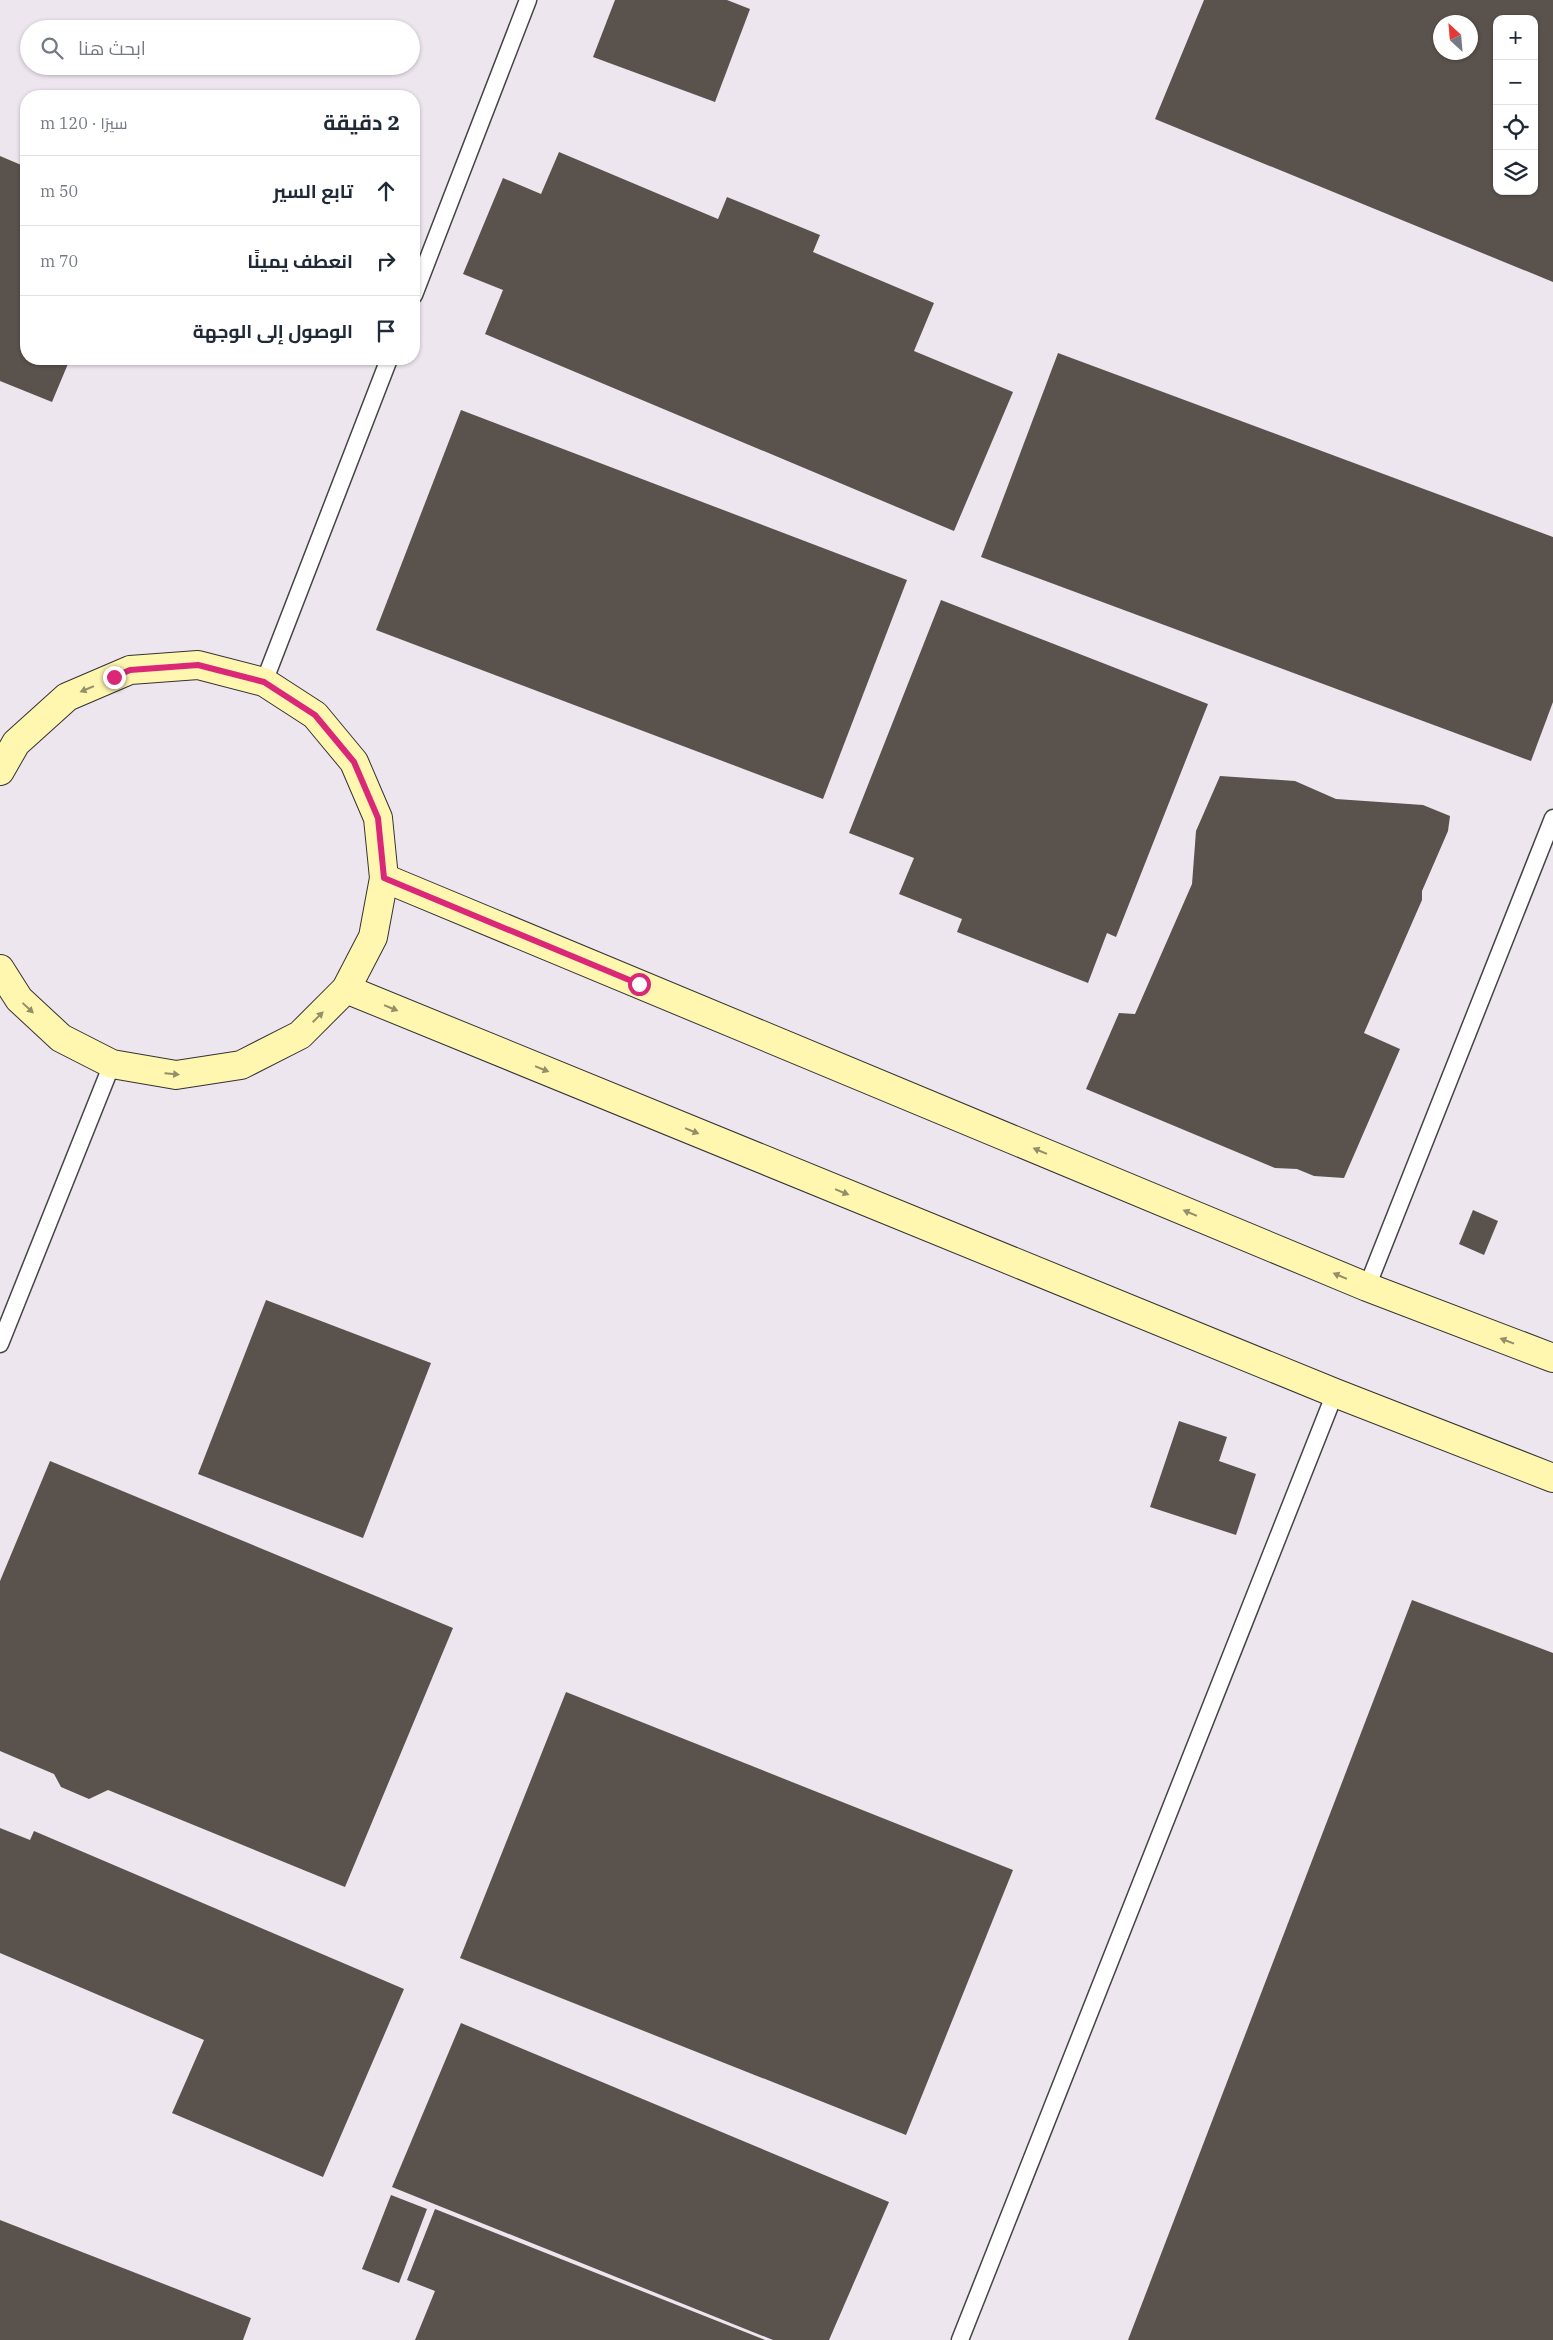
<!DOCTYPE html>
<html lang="ar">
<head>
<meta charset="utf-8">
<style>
  body { margin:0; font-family:"IBM Plex Serif",Cairo,serif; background:#f6f6f7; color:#1f2937; direction:rtl }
  .controls { position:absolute; right:15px; top:15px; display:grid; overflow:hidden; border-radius:10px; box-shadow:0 1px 4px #0004 }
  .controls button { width:45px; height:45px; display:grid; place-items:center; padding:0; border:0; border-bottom:1px solid #e0e1e3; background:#fff; color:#1f2937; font:25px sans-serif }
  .compass { position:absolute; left:1433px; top:15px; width:45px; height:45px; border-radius:50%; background:#fff; box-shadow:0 1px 4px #0004; rotate:334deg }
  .stop { position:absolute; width:15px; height:15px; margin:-11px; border:4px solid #db2777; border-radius:50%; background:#fff }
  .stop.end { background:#db2777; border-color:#fff; box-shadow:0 1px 5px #0008 }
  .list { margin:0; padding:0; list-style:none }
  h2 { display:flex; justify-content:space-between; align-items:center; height:65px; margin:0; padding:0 20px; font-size:21px }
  h2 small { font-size:16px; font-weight:400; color:#747a83 }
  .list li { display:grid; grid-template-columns:32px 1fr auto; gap:15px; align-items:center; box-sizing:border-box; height:70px; padding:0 20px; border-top:1px solid #e0e1e3 }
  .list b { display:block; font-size:19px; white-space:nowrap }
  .list em { font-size:16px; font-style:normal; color:#747a83 }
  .icon { flex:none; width:28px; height:28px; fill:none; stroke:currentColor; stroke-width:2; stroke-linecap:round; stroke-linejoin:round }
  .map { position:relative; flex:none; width:1553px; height:2340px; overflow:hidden; direction:ltr }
  .search { position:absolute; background:#fff; box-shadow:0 1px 4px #0004; left:20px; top:20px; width:400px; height:55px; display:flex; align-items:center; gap:12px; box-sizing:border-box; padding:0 18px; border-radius:28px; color:#747a83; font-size:19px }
  .panel { position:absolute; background:#fff; box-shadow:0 1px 4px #0004; left:20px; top:90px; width:400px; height:275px; border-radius:20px; direction:rtl }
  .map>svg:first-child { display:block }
</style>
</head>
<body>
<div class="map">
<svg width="1553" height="2340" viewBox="0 0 1553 2340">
  <rect width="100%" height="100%" fill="#fffdf5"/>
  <path fill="#eee6ef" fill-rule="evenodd" d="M0 0H1553V2340H0ZM1497 19H1534V191H1497ZM1440 22H1470V52H1440ZM29 29H411V66H29ZM26 96H414V359H26Z"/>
  <g fill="#5a524d" fill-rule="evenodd">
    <polygon points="615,0 727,0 750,9 715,102 593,57"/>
    <path d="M1204 0H1553V282L1155 119ZM1497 19H1534V191H1497ZM1440 22H1470V52H1440Z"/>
    <polygon points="559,152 718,219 727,197 820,235 813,252 934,303 914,351 1013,392 954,531 485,334 503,290 463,274 503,178 541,194"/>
    <polygon points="0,156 26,167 26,359 70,359 52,402 0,381"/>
    <polygon points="1058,353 1553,537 1553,702 1531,761 981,557"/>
    <polygon points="461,410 907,580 823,799 376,630"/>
    <polygon points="941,600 1208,704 1116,937 1107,933 1088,983 957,932 962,919 899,894 914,858 849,833"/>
    <polygon points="1220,776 1295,781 1336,799 1423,805 1450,816 1448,831 1422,891 1422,900 1364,1033 1400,1049 1344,1178 1314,1176 1297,1169 1275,1168 1086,1089 1119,1013 1135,1014 1192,884 1196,831"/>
    <polygon points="1473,1210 1498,1221 1484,1255 1459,1244"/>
    <polygon points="266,1300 431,1363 363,1538 198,1474"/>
    <polygon points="1179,1421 1227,1437 1219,1461 1256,1474 1236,1535 1150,1507"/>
    <polygon points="50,1461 453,1628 345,1887 108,1790 89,1799 61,1787 54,1774 0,1751 0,1581"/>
    <polygon points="1412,1600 1553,1653 1553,2340 1128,2340"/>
    <polygon points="566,1692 1013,1870 906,2135 460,1958"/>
    <polygon points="0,1828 30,1840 34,1831 404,1989 323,2177 172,2113 204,2040 0,1953"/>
    <polygon points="461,2023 889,2202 829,2340 773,2340 392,2187"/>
    <polygon points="391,2195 427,2209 399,2283 362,2269"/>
    <polygon points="435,2209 765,2340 415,2340 435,2291 407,2280"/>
    <polygon points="0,2220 251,2318 243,2340 0,2340"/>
  </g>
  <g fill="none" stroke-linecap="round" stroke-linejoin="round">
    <g stroke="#444" stroke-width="19">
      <g id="lane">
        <polyline points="414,295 528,0"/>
        <polyline points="264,682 389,359"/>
        <polyline points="1367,1287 1553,818"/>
        <polyline points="0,1344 112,1064"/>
        <polyline points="960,2340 1335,1393"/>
      </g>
    </g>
    <g stroke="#333" stroke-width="30">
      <g id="secondary">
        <polyline points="0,771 16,743 67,697 130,670 198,665 264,682 315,715 354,762 378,818 384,878 373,937 346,989 300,1035 241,1065 176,1075 112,1064 61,1038 19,999 0,969"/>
        <polyline points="384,878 1367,1287 1553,1358"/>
        <polyline points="346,989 1335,1393 1553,1478"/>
      </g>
    </g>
    <use href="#lane" stroke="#fff" stroke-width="16"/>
    <use href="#secondary" stroke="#fff6b0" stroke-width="28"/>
  </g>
  <defs><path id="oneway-solid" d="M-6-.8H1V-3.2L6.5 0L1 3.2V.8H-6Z" transform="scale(1.25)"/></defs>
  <g fill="#948f68">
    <use href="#oneway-solid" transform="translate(87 689) rotate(157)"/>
    <use href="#oneway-solid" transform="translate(28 1008) rotate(43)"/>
    <use href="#oneway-solid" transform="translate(391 1008) rotate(22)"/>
    <use href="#oneway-solid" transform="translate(318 1017) rotate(-45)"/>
    <use href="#oneway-solid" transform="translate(542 1069) rotate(22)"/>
    <use href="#oneway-solid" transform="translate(172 1074) rotate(5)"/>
    <use href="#oneway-solid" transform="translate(692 1131) rotate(22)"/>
    <use href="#oneway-solid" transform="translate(1040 1151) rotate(-157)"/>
    <use href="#oneway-solid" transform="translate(842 1192) rotate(22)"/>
    <use href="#oneway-solid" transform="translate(1190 1213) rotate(-157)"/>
    <use href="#oneway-solid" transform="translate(1340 1276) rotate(-157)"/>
    <use href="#oneway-solid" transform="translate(1507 1341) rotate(-159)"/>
  </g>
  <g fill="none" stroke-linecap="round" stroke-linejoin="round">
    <polyline stroke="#db2777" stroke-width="6" points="114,677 130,670 198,665 264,682 315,715 354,762 378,818 384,878 639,984"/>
  </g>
</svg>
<div class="controls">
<button>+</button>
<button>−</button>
<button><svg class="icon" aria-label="locate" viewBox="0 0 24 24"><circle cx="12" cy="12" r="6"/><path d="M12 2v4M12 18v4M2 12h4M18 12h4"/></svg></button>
<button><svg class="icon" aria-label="layers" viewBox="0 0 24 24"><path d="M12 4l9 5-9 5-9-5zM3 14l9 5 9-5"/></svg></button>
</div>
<svg class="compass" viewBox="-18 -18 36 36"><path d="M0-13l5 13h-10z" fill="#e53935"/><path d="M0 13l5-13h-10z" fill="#747a83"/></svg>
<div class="stop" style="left:639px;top:984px"></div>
<div class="stop end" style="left:114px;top:677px"></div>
<div class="search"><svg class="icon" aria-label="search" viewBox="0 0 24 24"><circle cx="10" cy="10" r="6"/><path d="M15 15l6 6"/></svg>ابحث هنا</div>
<section class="panel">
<h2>2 دقيقة<small>سيرًا · 120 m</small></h2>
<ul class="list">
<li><svg class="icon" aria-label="ahead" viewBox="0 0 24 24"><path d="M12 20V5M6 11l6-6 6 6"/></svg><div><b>تابع السير</b></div><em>50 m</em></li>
<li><svg class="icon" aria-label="right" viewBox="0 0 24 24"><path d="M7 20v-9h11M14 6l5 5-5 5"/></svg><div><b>انعطف يمينًا</b></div><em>70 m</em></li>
<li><svg class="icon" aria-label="arrive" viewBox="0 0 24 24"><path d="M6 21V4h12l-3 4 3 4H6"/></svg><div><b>الوصول إلى الوجهة</b></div></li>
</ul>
</section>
</div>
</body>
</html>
